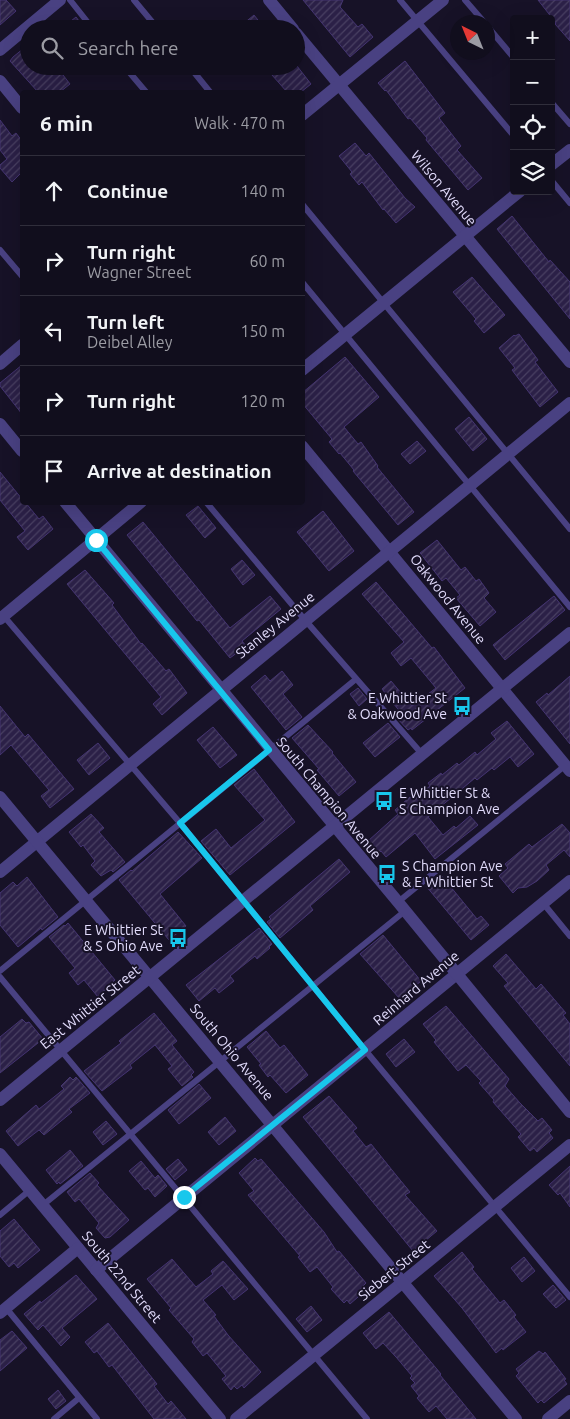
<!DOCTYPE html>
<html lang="en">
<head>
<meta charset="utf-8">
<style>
  body { margin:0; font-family:Ubuntu,sans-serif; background:#1a1726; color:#f1f3f6 }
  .controls { position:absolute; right:15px; top:15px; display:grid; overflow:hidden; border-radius:5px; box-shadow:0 5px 20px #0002 }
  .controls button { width:45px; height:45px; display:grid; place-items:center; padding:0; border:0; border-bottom:1px solid #302e3b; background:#110e1d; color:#f1f3f6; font:25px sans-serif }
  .compass { position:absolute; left:450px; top:15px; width:45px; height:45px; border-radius:50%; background:#110e1d; box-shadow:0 5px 20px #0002; rotate:317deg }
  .stop { position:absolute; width:15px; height:15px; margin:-11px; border:4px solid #18c7ec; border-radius:50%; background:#fff }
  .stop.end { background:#18c7ec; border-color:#fff; box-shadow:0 1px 5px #0008 }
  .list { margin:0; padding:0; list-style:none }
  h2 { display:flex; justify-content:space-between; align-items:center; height:65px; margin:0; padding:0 20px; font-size:21px }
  h2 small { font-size:16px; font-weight:400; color:#9c9ca4 }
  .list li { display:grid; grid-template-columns:32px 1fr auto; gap:15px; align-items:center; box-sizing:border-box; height:70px; padding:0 20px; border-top:1px solid #302e3b }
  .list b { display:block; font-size:19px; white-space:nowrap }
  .list p { margin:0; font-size:16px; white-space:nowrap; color:#9c9ca4 }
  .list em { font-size:16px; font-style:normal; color:#9c9ca4 }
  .icon { flex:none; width:28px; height:28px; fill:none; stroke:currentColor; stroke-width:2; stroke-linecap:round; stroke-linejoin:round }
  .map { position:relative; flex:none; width:570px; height:1419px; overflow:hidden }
  .search { position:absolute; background:#110e1d; box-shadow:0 5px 20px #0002; left:20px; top:20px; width:285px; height:55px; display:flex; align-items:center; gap:12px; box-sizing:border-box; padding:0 18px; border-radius:28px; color:#9c9ca4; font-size:19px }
  .panel { position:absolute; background:#110e1d; box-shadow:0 5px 20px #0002; left:20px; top:90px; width:285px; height:415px; border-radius:5px }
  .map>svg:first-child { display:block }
</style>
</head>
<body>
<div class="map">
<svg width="570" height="1419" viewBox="0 0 570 1419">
  <defs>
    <pattern id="building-hatch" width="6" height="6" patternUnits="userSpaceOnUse" patternTransform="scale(1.25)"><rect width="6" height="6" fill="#2b2047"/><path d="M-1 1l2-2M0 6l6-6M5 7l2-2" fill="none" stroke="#494062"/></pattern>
  </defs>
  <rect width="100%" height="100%" fill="#171227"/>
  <g fill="url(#building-hatch)" stroke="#443471">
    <polygon points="0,0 6,0 16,11 0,25"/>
    <polygon points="303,0 343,0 340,7 358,27 362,24 373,37 350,57"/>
    <polygon points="538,0 570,0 570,41 555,24 556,23"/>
    <polygon points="254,15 265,29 237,29"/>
    <polygon points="76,17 85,29 61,29"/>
    <polygon points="29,44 29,66 56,66 70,84 60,92 38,92 10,61 13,57"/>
    <polygon points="405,61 445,113 439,118 461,146 457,150 482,178 468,190 426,140 427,138 410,118 408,119 386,90 385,91 378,83"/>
    <polygon points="264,66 297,66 311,84 301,92 287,92"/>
    <polygon points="0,120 12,136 16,133 22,141 22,172 12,182 0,168 0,165 7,159 0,150"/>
    <polygon points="355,143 366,156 369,153 405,198 415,207 396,223 384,209 383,210 362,182 359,185 350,174 352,172 339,156"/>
    <polygon points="512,216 549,262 550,260 570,282 570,319 497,229"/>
    <polygon points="472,277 505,315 484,333 474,321 476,319 453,292"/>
    <polygon points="519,334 538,360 535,362 558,392 540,407 512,370 515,368 499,348 514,335 515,336"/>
    <polygon points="345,357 379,397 344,427 358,444 361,442 378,466 377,467 414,512 398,525 353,471 354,470 340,453 339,454 329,442 332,439 302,403 302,393"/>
    <polygon points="22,365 22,414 0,386 0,383"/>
    <polygon points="469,417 487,439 473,451 455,429"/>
    <polygon points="417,441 426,451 410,464 401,454"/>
    <polygon points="0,472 22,499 22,502 25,502 39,519 43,516 53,529 28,550 17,537 25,531 0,500"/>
    <polygon points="198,506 216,528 205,538 186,515"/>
    <polygon points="323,511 354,551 329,571 297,532"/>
    <polygon points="143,522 230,628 270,596 281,609 242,641 246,646 230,658 199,620 197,621 127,535"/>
    <polygon points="437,540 461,570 465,567 476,581 479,579 489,593 484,598 496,612 480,626 456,598 460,595 446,578 442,581 420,553"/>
    <polygon points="242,560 255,575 243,585 231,569"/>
    <polygon points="85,570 114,603 112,605 141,644 142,643 166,671 169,669 187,693 162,715 153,704 161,697 67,584"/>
    <polygon points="376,582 432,648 434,647 465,688 412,730 411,728 408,730 396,717 401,713 382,689 391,681 412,706 436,688 411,658 401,666 391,653 404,642 362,594"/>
    <polygon points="554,596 565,610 505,660 493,645"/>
    <polygon points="282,671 293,685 283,694 302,717 286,730 251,687 265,675 270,681"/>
    <polygon points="570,676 570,744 536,702 547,693 548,695"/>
    <polygon points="358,688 367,699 359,706 350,694"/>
    <polygon points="0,706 25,737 28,734 74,789 50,808 41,796 49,790 11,745 0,755"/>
    <polygon points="507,721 534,754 518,767 510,757 494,770 492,768 477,780 475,778 428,817 443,835 454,826 456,828 470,816 478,825 435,859 415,833 386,857 381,851 379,853 368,841 398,814 395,810 410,797 413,800 430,786 428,783 441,773 442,775 457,763 459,765 475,752 477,755 496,739 491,733"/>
    <polygon points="388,723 400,737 375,757 363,743"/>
    <polygon points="308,725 333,752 332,753 356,782 339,796 317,770 319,769 292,738"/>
    <polygon points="213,727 237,755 220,768 197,740"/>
    <polygon points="98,743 110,758 89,775 77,760"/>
    <polygon points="254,769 295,822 230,875 201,841 216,829 231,848 265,820 234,785"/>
    <polygon points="91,814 104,828 99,832 125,862 113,872 111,870 101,876 91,865 95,861 83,845 81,847 69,832"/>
    <polygon points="562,824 570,833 570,857 564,850 546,865 549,870 537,881 527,887 518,888 513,893 499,876 508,868 505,864 529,844 532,847"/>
    <polygon points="178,832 202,858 160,894 186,926 169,940 119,880 131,870 132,871"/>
    <polygon points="339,859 350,872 310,906 313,910 280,938 267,922 271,919 269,917"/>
    <polygon points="441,875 477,919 481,916 489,925 471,940 426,886"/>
    <polygon points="27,877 58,917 42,930 41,928 18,947 0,925 0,893 13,882 17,886"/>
    <polygon points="68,923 115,980 98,997 84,980 78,985 69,973 75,968 49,937 64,925 65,926"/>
    <polygon points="259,928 272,944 269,947 270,948 257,959 255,956 230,976 234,981 219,993 215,988 199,1001 186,985"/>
    <polygon points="383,935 421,981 400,999 360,954"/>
    <polygon points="506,954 536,989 541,984 566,1013 563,1015 570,1024 570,1066 504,986 508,983 493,966"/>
    <polygon points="446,1006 509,1079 505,1086 520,1103 538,1121 542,1118 552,1130 549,1133 553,1138 537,1152 534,1148 530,1151 518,1137 521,1134 493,1102 494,1100 479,1083 481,1081 466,1065 458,1071 434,1042 436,1040 423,1024"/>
    <polygon points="154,1013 177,1041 172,1045 194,1072 191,1075 193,1077 182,1086 168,1069 172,1066 155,1045 130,1065 132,1068 102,1091 84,1071 121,1043 119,1041"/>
    <polygon points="22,1019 26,1023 29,1022 43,1039 0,1073 0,1037"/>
    <polygon points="266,1031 280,1048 284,1045 308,1075 286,1093 270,1075 268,1077 259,1065 261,1064 247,1047"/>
    <polygon points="404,1039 415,1052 396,1067 386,1054"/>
    <polygon points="70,1077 73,1080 76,1077 90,1093 69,1109 72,1112 44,1135 39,1130 18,1146 6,1131 36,1105 39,1109 64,1089 61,1086"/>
    <polygon points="199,1084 211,1098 179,1124 168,1110"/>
    <polygon points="329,1096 357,1128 353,1131 366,1147 371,1144 396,1175 410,1192 405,1195 437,1231 413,1251 303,1117"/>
    <polygon points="225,1117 236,1131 219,1145 208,1132"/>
    <polygon points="106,1121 117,1134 103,1145 93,1132"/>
    <polygon points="70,1150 83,1166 60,1184 59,1182 57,1184 46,1170"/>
    <polygon points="255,1158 258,1161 261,1159 324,1232 337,1252 339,1251 366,1283 363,1286 366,1290 350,1304 347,1300 344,1303 331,1289 333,1287 317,1267 310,1272 298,1257 300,1256 248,1195 254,1191 239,1173"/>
    <polygon points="178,1159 187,1170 175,1180 166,1169"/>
    <polygon points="141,1161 155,1178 158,1175 167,1186 155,1197 148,1188 145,1190 129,1171"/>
    <polygon points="570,1166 570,1207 560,1193 558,1195 549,1185"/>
    <polygon points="90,1173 99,1183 97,1185 129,1220 110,1237 105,1238 96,1228 99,1223 79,1199 75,1202 67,1192"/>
    <polygon points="14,1219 40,1250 18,1268 14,1263 9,1267 0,1256 0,1231"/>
    <polygon points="462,1252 474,1267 472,1269 500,1303 504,1300 516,1315 514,1317 526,1332 503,1350 502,1348 496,1353 462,1308 434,1276"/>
    <polygon points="524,1257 535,1271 522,1282 511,1268"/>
    <polygon points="172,1259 196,1287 213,1274 211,1271 223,1261 248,1289 234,1300 222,1285 203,1300 216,1315 214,1316 228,1335 261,1372 244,1388 242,1385 237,1389 234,1386 231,1390 222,1379 226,1376 207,1353 203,1356 192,1342 194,1339 169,1310 171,1308 147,1279"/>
    <polygon points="76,1275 97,1299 62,1328 70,1337 61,1346 43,1325 38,1330 24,1314 40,1301 41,1303"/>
    <polygon points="553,1285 566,1300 556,1308 543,1294"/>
    <polygon points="311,1306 322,1320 307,1332 296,1319"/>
    <polygon points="389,1312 441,1374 440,1375 476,1419 447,1419 436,1406 429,1412 417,1398 419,1396 411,1386 415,1383 410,1378 412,1376 396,1357 383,1343 376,1349 363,1333"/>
    <polygon points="108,1323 157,1384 154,1386 168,1404 171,1401 186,1419 154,1419 112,1365 109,1367 97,1351 94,1353 85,1342"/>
    <polygon points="12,1331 27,1348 0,1371 0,1340"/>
    <polygon points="539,1351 543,1354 545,1352 566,1379 564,1380 567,1384 544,1403 541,1400 538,1403 516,1376 519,1373 516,1369"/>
    <polygon points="58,1390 66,1401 56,1409 48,1399"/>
  </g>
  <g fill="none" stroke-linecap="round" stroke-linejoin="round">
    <g stroke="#494182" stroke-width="6">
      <polyline points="70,0 93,29"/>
      <polyline points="134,0 158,29"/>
      <polyline points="400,0 514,136"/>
      <polyline points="465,0 484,22"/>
      <polyline points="488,27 514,58"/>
      <polyline points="124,66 146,92"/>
      <polyline points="189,66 210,92"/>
      <polyline points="551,102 570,124"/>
      <polyline points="551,180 570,203"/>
      <polyline points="302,204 570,529"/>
      <polyline points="0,250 22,276"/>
      <polyline points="302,282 570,607"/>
      <polyline points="206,502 305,620 422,754"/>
      <polyline points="2,614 180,823 365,1050 570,1297"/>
      <polyline points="398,902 567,764"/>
      <polyline points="543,903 570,936"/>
      <polyline points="0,971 356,679"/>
      <polyline points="0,977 367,1419"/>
      <polyline points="43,1205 405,911"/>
      <polyline points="0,1215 30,1190"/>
      <polyline points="6,1308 97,1419"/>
      <polyline points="54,1419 79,1398"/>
    </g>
    <g stroke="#494182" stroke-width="12">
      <polyline points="269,0 293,29"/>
      <polyline points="296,33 570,362"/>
      <polyline points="0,50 60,0"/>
      <polyline points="0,81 22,108"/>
      <polyline points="302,115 443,0"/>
      <polyline points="551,165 570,150"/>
      <polyline points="0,364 22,345"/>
      <polyline points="302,370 520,191"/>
      <polyline points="302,446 570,771"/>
      <polyline points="0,619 141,502"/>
      <polyline points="0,872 570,403"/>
      <polyline points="0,1154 220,1419"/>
      <polyline points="96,1270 570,881"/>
      <polyline points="0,1313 78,1248"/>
      <polyline points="236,1419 570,1145"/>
      <polyline points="548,1419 570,1401"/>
    </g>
    <g stroke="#494182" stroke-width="12">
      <polyline points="0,424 22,451"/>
      <polyline points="65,502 398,902 570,1112"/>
      <polyline points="0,797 516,1419"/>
      <polyline points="0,1100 570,633"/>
    </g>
  </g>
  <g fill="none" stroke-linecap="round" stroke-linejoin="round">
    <polyline stroke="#18c7ec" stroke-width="6" points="96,540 269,750 180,823 365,1050 184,1197"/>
  </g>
  <defs>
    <g id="bus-bare" transform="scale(1.5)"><path d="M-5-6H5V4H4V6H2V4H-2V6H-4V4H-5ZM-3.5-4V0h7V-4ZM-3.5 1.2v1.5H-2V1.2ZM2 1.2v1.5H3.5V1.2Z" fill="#18c7ec" stroke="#171227" stroke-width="2.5" paint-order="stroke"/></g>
  </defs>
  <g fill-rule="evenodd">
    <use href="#bus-bare" x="462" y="706"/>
    <use href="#bus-bare" x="384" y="801"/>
    <use href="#bus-bare" x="387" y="874"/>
    <use href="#bus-bare" x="178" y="938"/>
  </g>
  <g text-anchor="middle" stroke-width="4" stroke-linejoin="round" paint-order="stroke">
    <g font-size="14" fill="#e2dcfc" stroke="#171227">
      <text transform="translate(444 188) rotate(50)" y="5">Wilson Avenue</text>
      <text transform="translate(448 599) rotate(51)" y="5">Oakwood Avenue</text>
      <text transform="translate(275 625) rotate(-39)" y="5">Stanley Avenue</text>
      <text transform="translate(329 798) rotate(50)" y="5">South Champion Avenue</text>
      <text transform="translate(416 988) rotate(-40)" y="5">Reinhard Avenue</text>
      <text transform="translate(90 1007) rotate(-39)" y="5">East Whittier Street</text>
      <text transform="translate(232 1052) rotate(50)" y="5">South Ohio Avenue</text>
      <text transform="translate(394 1270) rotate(-39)" y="5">Siebert Street</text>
      <text transform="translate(122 1277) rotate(50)" y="5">South 22nd Street</text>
    </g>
    <g font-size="14" fill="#e2dcfc" stroke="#171227" text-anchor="end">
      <text x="447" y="703">E Whittier St<tspan x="447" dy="16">&amp; Oakwood Ave</tspan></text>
      <text x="399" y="798" text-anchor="start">E Whittier St &amp;<tspan x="399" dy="16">S Champion Ave</tspan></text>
      <text x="402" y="871" text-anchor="start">S Champion Ave<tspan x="402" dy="16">&amp; E Whittier St</tspan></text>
      <text x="163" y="935">E Whittier St<tspan x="163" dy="16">&amp; S Ohio Ave</tspan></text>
    </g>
  </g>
</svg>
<div class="controls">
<button>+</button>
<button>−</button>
<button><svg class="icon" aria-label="locate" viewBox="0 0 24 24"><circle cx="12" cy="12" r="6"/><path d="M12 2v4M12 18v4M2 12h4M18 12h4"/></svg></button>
<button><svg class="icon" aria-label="layers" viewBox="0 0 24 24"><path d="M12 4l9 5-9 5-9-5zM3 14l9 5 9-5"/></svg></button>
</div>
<svg class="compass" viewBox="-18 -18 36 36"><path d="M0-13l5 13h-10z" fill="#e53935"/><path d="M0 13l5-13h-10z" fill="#9c9ca4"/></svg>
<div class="stop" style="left:96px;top:540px"></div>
<div class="stop end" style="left:184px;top:1197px"></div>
<div class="search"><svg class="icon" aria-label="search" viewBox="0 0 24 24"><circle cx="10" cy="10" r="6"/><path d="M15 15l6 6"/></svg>Search here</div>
<section class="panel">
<h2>6 min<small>Walk · 470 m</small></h2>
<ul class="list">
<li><svg class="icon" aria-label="ahead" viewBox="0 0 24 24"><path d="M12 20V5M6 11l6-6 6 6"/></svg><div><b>Continue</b></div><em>140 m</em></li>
<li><svg class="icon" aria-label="right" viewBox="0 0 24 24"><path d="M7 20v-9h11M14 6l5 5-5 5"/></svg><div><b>Turn right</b><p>Wagner Street</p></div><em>60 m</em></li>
<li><svg class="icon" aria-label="left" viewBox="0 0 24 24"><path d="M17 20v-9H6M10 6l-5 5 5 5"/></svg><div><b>Turn left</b><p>Deibel Alley</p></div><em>150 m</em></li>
<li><svg class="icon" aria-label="right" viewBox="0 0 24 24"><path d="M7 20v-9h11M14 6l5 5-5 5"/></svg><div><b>Turn right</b></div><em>120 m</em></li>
<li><svg class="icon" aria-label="arrive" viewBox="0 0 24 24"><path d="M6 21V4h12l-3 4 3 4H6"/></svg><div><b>Arrive at destination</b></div></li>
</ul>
</section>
</div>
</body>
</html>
